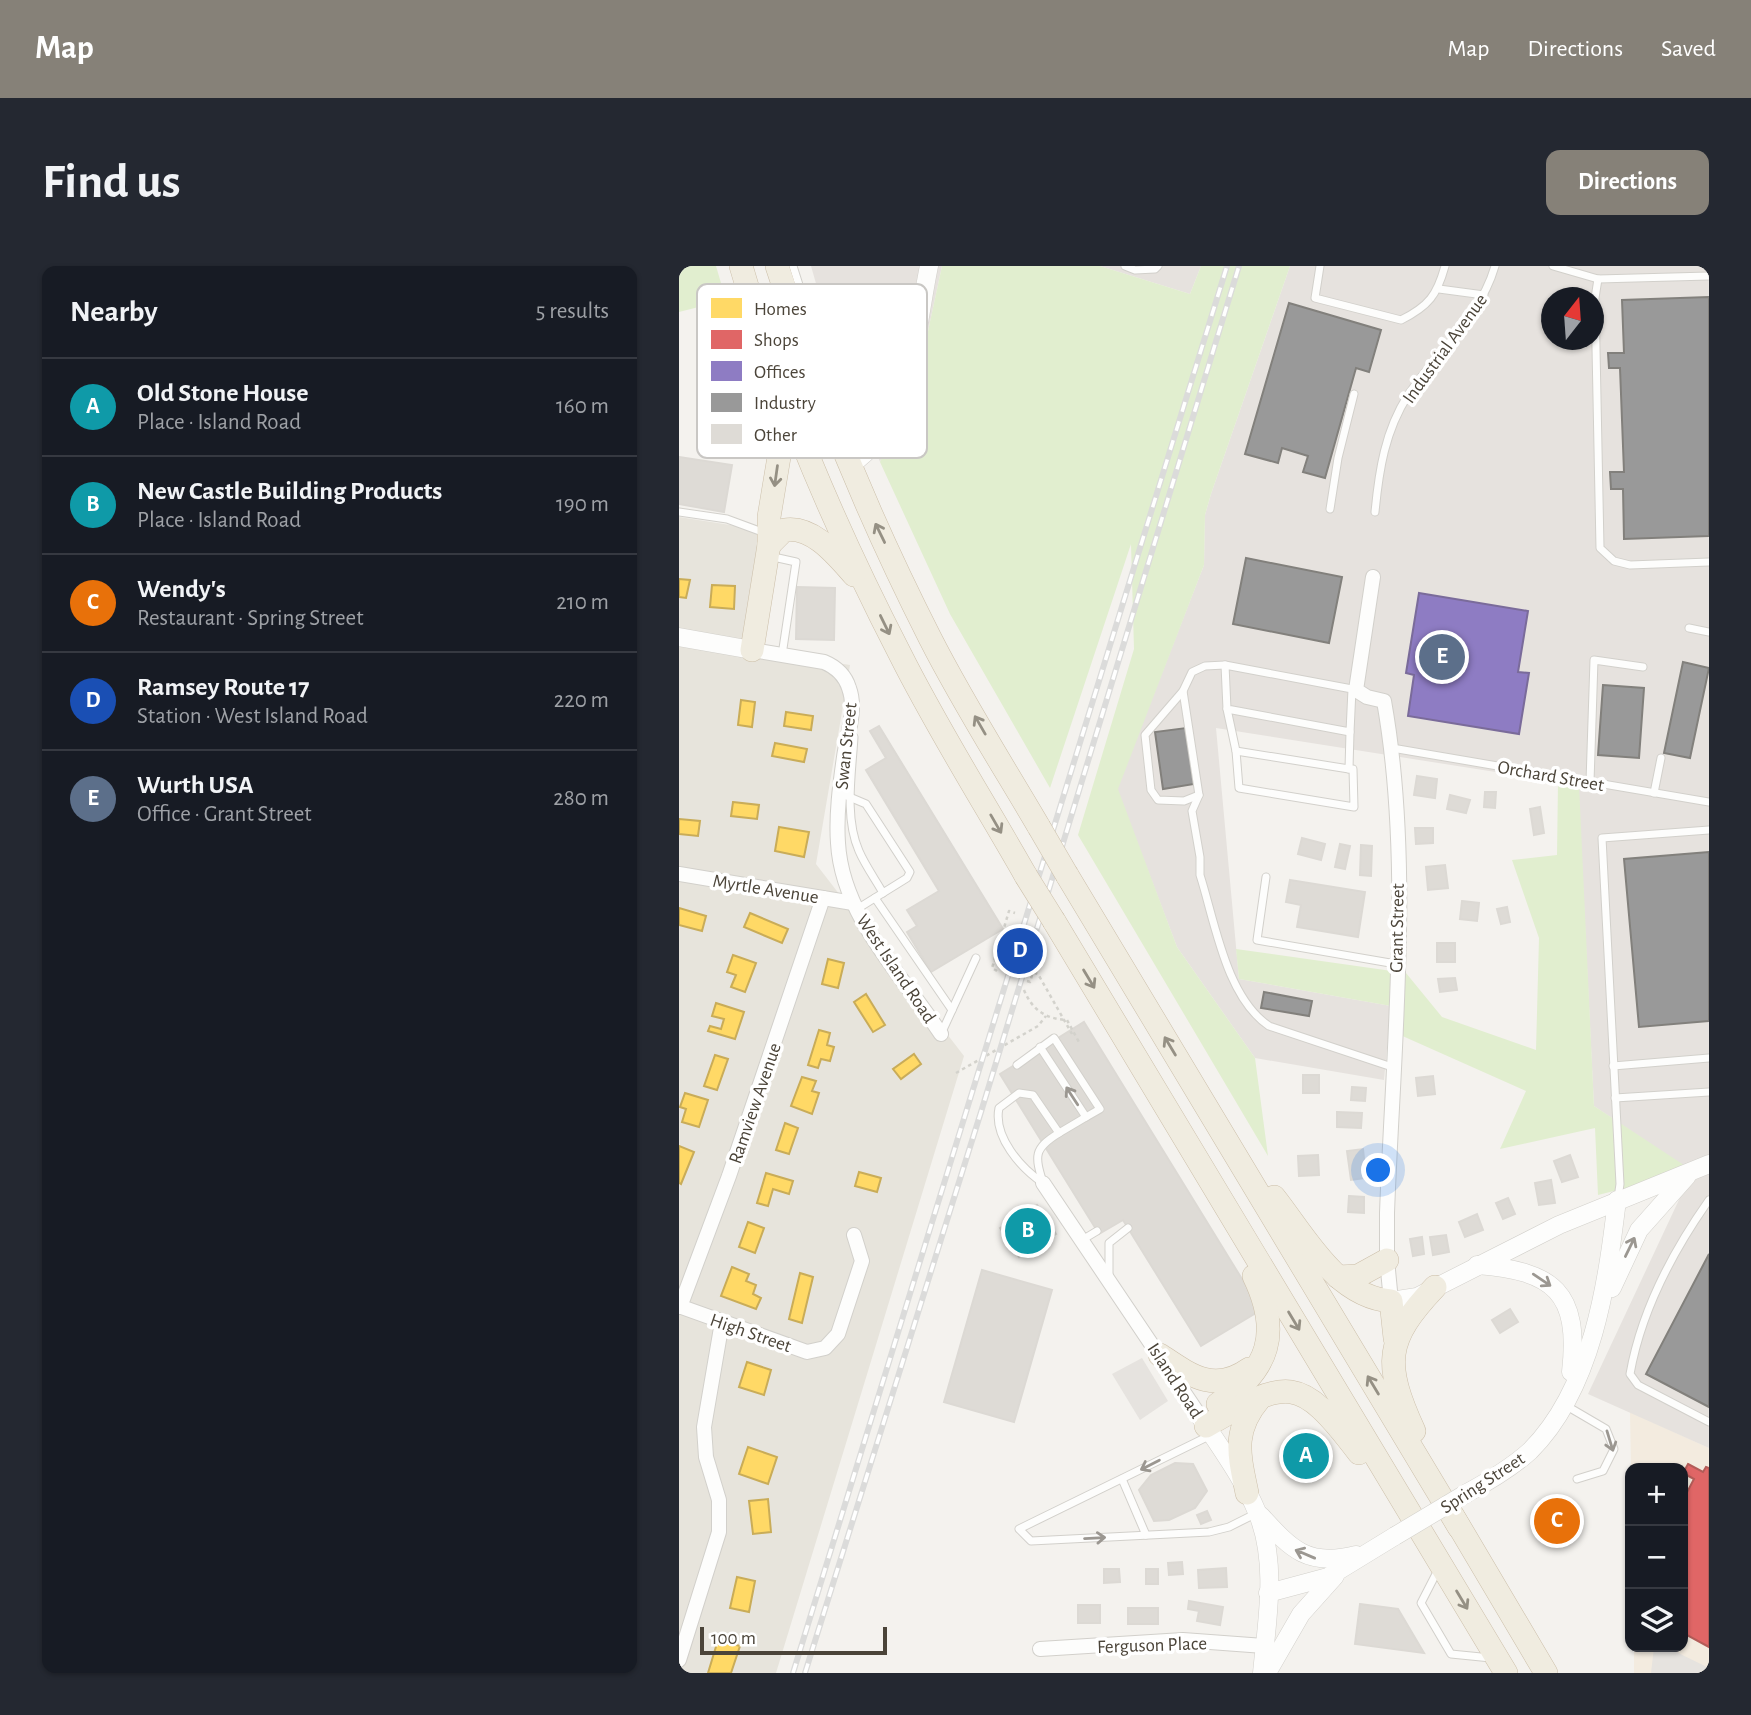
<!DOCTYPE html>
<html lang="en">
<head>
<meta charset="utf-8">
<style>
  body { margin:0; font-family:"Alegreya Sans",sans-serif; background:#242831; color:#f1f3f6 }
  .controls { position:absolute; right:21px; bottom:21px; display:grid; overflow:hidden; border-radius:14px; box-shadow:0 2px 5px #0004 }
  .controls button { width:63px; height:63px; display:grid; place-items:center; padding:0; border:0; border-bottom:2px solid #363941; background:#171b24; color:#f1f3f6; font:35px sans-serif }
  .compass { position:absolute; left:862px; top:21px; width:63px; height:63px; border-radius:50%; background:#171b24; box-shadow:0 2px 5px #0004; rotate:17deg }
  .scale { position:absolute; left:21px; bottom:18px; width:187px; box-sizing:border-box; padding-left:7px; border:4px solid #4b4439; border-top:0; font-size:19px; line-height:24px; white-space:nowrap; color:#4b4439; -webkit-text-stroke:5px #fff; paint-order:stroke }
  .you { position:absolute; left:700px; top:905px; width:24px; height:24px; margin:-18px; border:5px solid #fff; border-radius:50%; background:#1a73e8; box-shadow:0 0 0 10px #1a73e833 }
  .badge { display:grid; place-items:center; width:46px; height:46px; border-radius:50%; background:#868178; color:#fff; font-size:23px; font-weight:700 }
  .pin { position:absolute; translate:-50% -50%; border:4px solid #fff; box-shadow:0 2px 7px #0006 }
  .list { margin:0; padding:0; list-style:none }
  h2 { display:flex; justify-content:space-between; align-items:center; height:91px; margin:0; padding:0 28px; font-size:30px }
  h2 small { font-size:23px; font-weight:400; color:#9ea1a6 }
  .list li { display:grid; grid-template-columns:46px 1fr auto; gap:21px; align-items:center; box-sizing:border-box; height:98px; padding:0 28px; border-top:2px solid #363941 }
  .list b { display:block; font-size:26px; white-space:nowrap }
  .list p { margin:0; font-size:23px; white-space:nowrap; color:#9ea1a6 }
  .list em { font-size:23px; font-style:normal; color:#9ea1a6 }
  .icon { flex:none; width:38px; height:38px; fill:none; stroke:currentColor; stroke-width:2; stroke-linecap:round; stroke-linejoin:round }
  .map { position:relative; flex:none; width:1030px; height:1407px; overflow:hidden; border-radius:14px }
  header { display:flex; align-items:center; gap:42px; box-sizing:border-box; height:98px; padding:0 35px; background:#868178; color:#fff }
  header strong { font-size:33px }
  nav { display:flex; gap:38px; margin-inline-start:auto; font-size:24px }
  .intro { display:flex; align-items:center; justify-content:space-between; box-sizing:border-box; height:168px; padding:0 42px }
  h1 { margin:0; font-size:49px }
  .button { padding:18px 32px; border-radius:14px; background:#868178; color:#fff; font-size:24px; font-weight:700 }
  main { display:flex; gap:42px; padding:0 42px }
  aside { flex:1; background:#171b24; border-radius:14px; box-shadow:0 2px 5px #0004 }
  .map>svg:first-child { display:block }
</style>
</head>
<body>
<header>
<strong>Map</strong>
<nav><a>Map</a><a>Directions</a><a>Saved</a></nav>
</header>
<div class="intro"><h1>Find us</h1><a class="button">Directions</a></div>
<main>
<aside>
<h2>Nearby<small>5 results</small></h2>
<ul class="list">
<li><span class="badge" style="background:#0f9aa8">A</span><div><b>Old Stone House</b><p>Place · Island Road</p></div><em>160 m</em></li>
<li><span class="badge" style="background:#0f9aa8">B</span><div><b>New Castle Building Products</b><p>Place · Island Road</p></div><em>190 m</em></li>
<li><span class="badge" style="background:#e8710a">C</span><div><b>Wendy's</b><p>Restaurant · Spring Street</p></div><em>210 m</em></li>
<li><span class="badge" style="background:#1a4fb4">D</span><div><b>Ramsey Route 17</b><p>Station · West Island Road</p></div><em>220 m</em></li>
<li><span class="badge" style="background:#5c6f8a">E</span><div><b>Wurth USA</b><p>Office · Grant Street</p></div><em>280 m</em></li>
</ul>
</aside>
<div class="map">
<svg width="1030" height="1407" viewBox="0 0 1030 1407">
  <rect width="100%" height="100%" fill="#f4f2ee"/>
  <polygon fill="#e7e4dc" points="0,251 103,267 81,385 171,399 137,598 285,790 97,1407 0,1407"/>
  <polygon fill="#f3ebdf" points="951,1146 1030,1182 1030,1407 955,1407 955,1381 1004,1381 1004,1202 952,1202"/>
  <g fill="#e6e2de" fill-rule="evenodd">
    <polygon points="132,0 263,0 243,93 201,196 144,42"/>
    <polygon points="421,0 522,0 511,28"/>
    <path d="M611 0H1030V1182L909 1128 1013 906 915 840 899 519 537 462 560 713 712 740 705 814 576 792 498 681 438 523 525 299 526 249 532 228ZM872 32H914V74H872Z"/>
  </g>
  <g fill="#e1eecf">
    <polygon points="0,0 37,0 47,34 0,46"/>
    <polygon points="263,0 421,0 511,28 522,0 611,0 532,228 526,249 525,299 439,523 498,681 576,792 589,890 399,569 455,383 452,278 371,522 271,348 201,196 243,93"/>
    <polygon points="879,516 900,519 915,840 1014,905 919,929 916,862 821,883 847,825 710,764 712,740 560,713 557,683 727,707 763,751 857,784 860,672 833,594 878,589"/>
  </g>
  <g fill="#e6e3df">
    <polygon points="463,1092 489,1135 461,1154 433,1108"/>
    <polygon points="975,1381 987,1381 1030,1402 1030,1407 972,1407"/>
  </g>
  <g fill="#ffd966" stroke="#c9ac58" stroke-width="2">
    <polygon points="0,313 11,314 7,332 0,331"/>
    <polygon points="33,319 56,320 55,343 31,341"/>
    <polygon points="62,434 76,436 73,461 59,459"/>
    <polygon points="107,446 134,450 132,464 105,460"/>
    <polygon points="96,477 128,483 125,496 93,490"/>
    <polygon points="54,536 80,539 78,553 52,550"/>
    <polygon points="0,553 21,555 19,570 0,568"/>
    <polygon points="100,561 130,566 125,591 96,585"/>
    <polygon points="0,642 27,650 23,665 0,659"/>
    <polygon points="71,647 109,663 103,677 65,661"/>
    <polygon points="54,689 77,697 66,726 52,721 57,709 48,706"/>
    <polygon points="149,693 165,697 159,722 143,718"/>
    <polygon points="187,728 206,759 194,766 175,736"/>
    <polygon points="37,737 65,746 56,773 29,765 31,760 42,763 45,753 33,750"/>
    <polygon points="140,764 151,767 148,779 155,781 151,795 142,793 139,802 129,799"/>
    <polygon points="235,788 242,798 222,813 214,803"/>
    <polygon points="36,789 49,793 38,824 25,820"/>
    <polygon points="123,811 137,815 133,825 140,827 133,848 112,840"/>
    <polygon points="6,827 29,834 20,861 3,856 7,843 1,841"/>
    <polygon points="106,857 119,862 110,888 97,884"/>
    <polygon points="0,880 15,886 2,918 0,917"/>
    <polygon points="180,906 202,912 198,926 176,920"/>
    <polygon points="87,907 114,915 110,928 94,923 89,940 78,937"/>
    <polygon points="69,956 85,962 76,987 60,981"/>
    <polygon points="53,1001 70,1008 67,1015 77,1019 74,1028 82,1032 77,1043 42,1030"/>
    <polygon points="121,1007 134,1011 123,1057 110,1053"/>
    <polygon points="68,1096 92,1104 85,1129 60,1121"/>
    <polygon points="69,1181 98,1191 89,1218 60,1208"/>
    <polygon points="89,1233 92,1266 74,1268 70,1235"/>
    <polygon points="58,1311 76,1315 70,1346 51,1342"/>
    <polygon points="39,1374 61,1380 52,1407 29,1407"/>
  </g>
  <g fill="#e06666" stroke="#b35c58" stroke-width="2">
    <polygon points="1009,1198 1024,1206 1027,1201 1030,1202 1030,1381 1004,1367 1004,1234 1015,1213 1004,1207"/>
    <polygon points="886,1231 889,1277 870,1277 866,1233"/>
  </g>
  <polygon fill="#8e7cc3" stroke="#7a6b9a" stroke-width="2" points="740,327 849,345 839,406 850,407 840,468 729,450 735,409 727,407"/>
  <g fill="#999" stroke="#82807c" stroke-width="2">
    <polygon points="1030,31 1030,270 945,273 944,223 932,223 931,206 945,206 941,102 930,102 929,87 945,87 943,34"/>
    <polygon points="610,37 702,64 690,106 677,102 646,212 624,206 629,190 603,182 599,197 566,188"/>
    <polygon points="567,292 663,311 650,377 554,358"/>
    <polygon points="1004,396 1030,402 1011,492 985,487"/>
    <polygon points="924,419 965,422 960,492 919,489"/>
    <polygon points="507,462 515,518 484,523 476,466"/>
    <polygon points="1030,586 1030,755 960,761 945,593"/>
    <polygon points="585,726 633,735 630,750 582,742"/>
    <polygon points="1030,988 1030,1141 967,1108"/>
  </g>
  <g fill="#dedbd6" stroke="#dcd9d4" stroke-width="2">
    <polygon points="0,191 53,199 45,246 0,238"/>
    <polygon points="118,321 156,322 155,374 117,373"/>
    <polygon points="200,460 324,663 252,706 228,666 238,660 228,644 260,625 187,504 207,492 191,465"/>
    <polygon points="738,510 758,513 756,532 735,529"/>
    <polygon points="806,526 817,526 816,542 805,541"/>
    <polygon points="771,529 791,534 787,547 768,543"/>
    <polygon points="861,541 865,567 855,569 851,543"/>
    <polygon points="736,562 754,562 754,577 737,578"/>
    <polygon points="623,572 646,578 642,594 619,588"/>
    <polygon points="661,578 671,580 666,603 656,601"/>
    <polygon points="682,579 693,580 692,610 681,609"/>
    <polygon points="766,599 769,622 749,624 747,601"/>
    <polygon points="611,614 686,626 679,671 618,661 622,639 607,636"/>
    <polygon points="783,635 800,637 798,655 781,653"/>
    <polygon points="828,641 831,656 822,658 818,643"/>
    <rect x="758" y="677" width="18" height="19"/>
    <polygon points="776,712 778,724 761,726 759,713"/>
    <polygon points="405,756 582,1044 522,1080 444,954 420,968 321,808"/>
    <rect x="624" y="809" width="16" height="18"/>
    <polygon points="754,810 756,828 739,830 737,812"/>
    <polygon points="673,821 687,822 686,835 672,834"/>
    <polygon points="658,846 683,847 682,862 658,861"/>
    <polygon points="684,883 687,912 672,914 668,885"/>
    <polygon points="639,889 640,909 620,910 619,890"/>
    <polygon points="891,889 899,911 883,916 875,895"/>
    <polygon points="872,914 876,937 860,939 856,917"/>
    <polygon points="670,930 685,931 685,947 669,946"/>
    <polygon points="829,932 836,948 824,953 817,937"/>
    <polygon points="358,939 377,968 340,991 321,962"/>
    <polygon points="798,948 804,964 786,971 780,956"/>
    <polygon points="767,969 770,986 754,989 751,971"/>
    <polygon points="743,971 745,988 734,990 731,973"/>
    <polygon points="303,1004 373,1024 335,1156 265,1136"/>
    <polygon points="831,1043 839,1056 821,1067 813,1054"/>
    <polygon points="637,1180 649,1195 637,1205 625,1189"/>
    <polygon points="496,1197 514,1198 528,1225 516,1242 490,1254 475,1255 460,1224 472,1209"/>
    <polygon points="528,1245 532,1254 522,1258 518,1249"/>
    <polygon points="503,1296 504,1308 490,1309 489,1297"/>
    <polygon points="547,1302 548,1321 520,1322 519,1304"/>
    <polygon points="425,1303 440,1303 441,1316 425,1317"/>
    <rect x="467" y="1303" width="12" height="15"/>
    <polygon points="510,1335 544,1341 541,1359 518,1355 520,1345 509,1343"/>
    <polygon points="681,1338 719,1343 745,1387 676,1378"/>
    <rect x="399" y="1339" width="22" height="18"/>
    <rect x="449" y="1342" width="30" height="16"/>
  </g>
  <g fill="none" stroke-linecap="round" stroke-linejoin="round">
    <g stroke="#d2d0cb" stroke-width="9">
      <g id="service">
        <polyline points="114,0 156,132"/>
        <polyline points="446,0 456,4 476,3 479,0"/>
        <path d="M641 0 636 32 722 54C750 40 758 29 766 0"/>
        <polyline points="874,0 919,13 1030,10"/>
        <polyline points="919,13 916,32 921,282 935,295 951,299 1030,296"/>
        <polyline points="760,23 805,29"/>
        <polyline points="651,243 659,192 675,128"/>
        <polyline points="0,246 48,253 86,267"/>
        <path d="M696 246C700 204 706 165 729 129 758 85 801 52 816 0"/>
        <polyline points="90,290 117,296 103,389"/>
        <polyline points="1010,362 1030,366"/>
        <path d="M546 399 526 400 513 406 504 425 520 529 513 545 521 591V609C536 656 547 731 590 760L713 801"/>
        <polyline points="673,423 671,466 548,443 546,399 673,423 677,424"/>
        <polyline points="504,425 466,469 472,524 479,534 505,535 520,529"/>
        <polyline points="548,443 557,485 670,503 671,466"/>
        <path d="M175 471C173 506 165 551 180 585 186 599 196 613 204 627"/>
        <polyline points="713,482 1030,536"/>
        <polyline points="557,485 560,522 675,541 674,503 670,503"/>
        <polyline points="911,516 915,394 964,401"/>
        <polyline points="161,527 187,538 231,606 228,612 178,643"/>
        <polyline points="975,527 982,492"/>
        <polyline points="587,611 578,674 717,698"/>
        <polyline points="196,632 273,744"/>
        <polyline points="262,768 297,692"/>
        <polyline points="361,781 407,851 380,867"/>
        <polyline points="338,799 375,772 421,843 407,851"/>
        <polyline points="934,800 1030,792"/>
        <path d="M340 827 354 829 380 867C354 883 356 890 364 917 342 902 314 871 320 842Z"/>
        <polyline points="936,832 1030,826"/>
        <polyline points="939,932 941,918 923,572 1030,564"/>
        <path d="M1030 934C994 985 962 1046 951 1108L959 1119 1030 1156"/>
        <polyline points="403,974 418,965"/>
        <polyline points="430,1009 430,977 449,962"/>
        <polyline points="886,1139 927,1163 935,1183 924,1205 898,1213"/>
        <polyline points="532,1169 340,1263 352,1275 530,1266 550,1261 578,1247"/>
        <polyline points="443,1213 467,1269"/>
        <polyline points="760,1302 742,1337 772,1388 812,1392"/>
      </g>
    </g>
    <g stroke="#d2d0cb" stroke-width="16">
      <g id="minor">
        <path d="M694 311 677 424 688 431 705 435C734 598 714 782 708 947V994L712 1035"/>
        <path d="M73 384 145 396C157 401 166 409 170 422 178 443 168 469 165 491 161 519 157 549 159 577 163 650 223 709 262 768"/>
        <polyline points="0,608 174,637"/>
        <polyline points="364,917 520,1149"/>
        <polyline points="0,1040 128,1086 146,1082 159,1068 183,995 175,969"/>
        <polyline points="1,1041 50,910 144,632"/>
        <polyline points="361,1383 504,1374 585,1380"/>
        <polyline points="0,1394 40,1266 40,1234 27,1191 25,1161 43,1056"/>
      </g>
    </g>
    <g stroke="#d2d0cb" stroke-width="19">
      <g id="tertiary">
        <path d="M170 200C233 159 236 67 250 0"/>
        <polyline points="0,371 73,384"/>
        <path d="M798 999C875 1005 901 1026 892 1106"/>
        <polyline points="933,1022 960,964 1008,910"/>
        <polyline points="712,1035 738,1031 880,959 1030,898"/>
        <path d="M520 1149C540 1180 564 1212 578 1246 599 1296 588 1355 583 1407"/>
        <path d="M788 1227C810 1215 832 1202 851 1185 914 1122 928 1018 938 934"/>
        <path d="M582 1250C613 1284 629 1301 677 1289"/>
        <polyline points="589,1327 649,1311 716,1270"/>
        <polyline points="588,1407 622,1348 656,1310"/>
      </g>
    </g>
    <g stroke="#ccbfa9" stroke-width="24">
      <g id="trunk">
        <path d="M62 0C101 134 157 264 221 388 259 464 305 536 347 610"/>
        <path d="M98 0C139 129 190 252 251 372 284 437 323 498 360 561"/>
        <path d="M90 279 105 264C134 259 158 290 175 309"/>
        <polyline points="73,384 90,279 90,251 101,185 97,127"/>
        <polyline points="388,609 780,1261"/>
        <polyline points="375,655 827,1407"/>
        <path d="M595 931C626 970 657 1031 712 1035L716 1072"/>
        <polyline points="659,1011 679,1010 708,994"/>
        <path d="M481 1089C511 1109 535 1128 570 1103"/>
        <path d="M539 1138C591 1104 602 1066 575 1010"/>
        <path d="M527 1160C609 1112 620 1108 680 1187"/>
        <path d="M735 1165C704 1097 706 1074 756 1021"/>
        <path d="M568 1227C560 1188 553 1165 581 1132"/>
        <polyline points="774,1250 867,1407"/>
      </g>
    </g>
    <g stroke="#d3d2cc" stroke-width="2.5" stroke-dasharray="3.5 3.5" stroke-linecap="butt">
      <polyline points="318,705 313,702 330,645 336,647"/>
      <polyline points="348,715 351,716 354,706"/>
      <path d="M345 724C353 744 367 753 388 754L401 778"/>
      <polyline points="277,807 359,760 367,750"/>
    </g>
    <use href="#service" stroke="#fdfdfc" stroke-width="7"/>
    <use href="#minor" stroke="#fdfdfc" stroke-width="14"/>
    <use href="#tertiary" stroke="#fdfdfc" stroke-width="18"/>
    <use href="#trunk" stroke="#f0ece0" stroke-width="23"/>
    <g stroke="#dbdbda" stroke-width="6">
      <g id="rail">
        <polyline points="114,1407 548,0"/>
        <polyline points="126,1407 302,846 560,0"/>
      </g>
    </g>
    <use href="#rail" stroke="#fff" stroke-width="3.5" stroke-dasharray="10" stroke-linecap="butt"/>
    <g stroke="#d2d0cb" stroke-width="19" stroke-linecap="butt">
      <polyline id="tertiary-bridge" points="716,1270 788,1227"/>
    </g>
    <g stroke="#ccbfa9" stroke-width="24" stroke-linecap="butt">
      <g id="trunk-bridge">
        <polyline points="360,561 388,609"/>
        <polyline points="347,610 375,655"/>
      </g>
    </g>
    <polyline stroke="#d3d2cc" stroke-width="2.5" stroke-dasharray="3.5 3.5" stroke-linecap="butt" points="315,694 359,708 393,768"/>
    <use href="#tertiary-bridge" stroke="#fdfdfc" stroke-width="18"/>
    <use href="#trunk-bridge" stroke="#f0ece0" stroke-width="23"/>
  </g>
  <defs><path id="oneway-shaft" d="M-6 0H5M1.5-3L5.5 0L1.5 3" fill="none" stroke-width="1.6" stroke-linecap="round" stroke-linejoin="round" transform="scale(1.75)"/></defs>
  <g stroke="#959084">
    <use href="#oneway-shaft" transform="translate(97 210) rotate(98)"/>
    <use href="#oneway-shaft" transform="translate(201 267) rotate(-116)"/>
    <use href="#oneway-shaft" transform="translate(206 359) rotate(64)"/>
    <use href="#oneway-shaft" transform="translate(301 459) rotate(-120)"/>
    <use href="#oneway-shaft" transform="translate(317 558) rotate(60)"/>
    <use href="#oneway-shaft" transform="translate(410 713) rotate(59)"/>
    <use href="#oneway-shaft" transform="translate(491 780) rotate(-121)"/>
    <use href="#oneway-shaft" transform="translate(615 1055) rotate(59)"/>
    <use href="#oneway-shaft" transform="translate(694 1119) rotate(-121)"/>
    <use href="#oneway-shaft" transform="translate(783 1334) rotate(59)"/>
  </g>
  <g stroke="#9b9791">
    <use href="#oneway-shaft" transform="translate(393 830) rotate(-123)"/>
    <use href="#oneway-shaft" transform="translate(951 981) rotate(-64)"/>
    <use href="#oneway-shaft" transform="translate(863 1014) rotate(34)"/>
    <use href="#oneway-shaft" transform="translate(931 1175) rotate(73)"/>
    <use href="#oneway-shaft" transform="translate(471 1199) rotate(153)"/>
    <use href="#oneway-shaft" transform="translate(416 1272) rotate(-3)"/>
    <use href="#oneway-shaft" transform="translate(626 1288) rotate(-157)"/>
  </g>
  <g text-anchor="middle" stroke-width="7" stroke-linejoin="round" paint-order="stroke">
    <g font-size="19" fill="#4b4439" stroke="#fff">
      <text transform="translate(765 82) rotate(-54)" y="7">Industrial Avenue</text>
      <text transform="translate(166 480) rotate(-84)" y="7">Swan Street</text>
      <text transform="translate(872 509) rotate(10)" y="7">Orchard Street</text>
      <text transform="translate(87 622) rotate(9)" y="7">Myrtle Avenue</text>
      <text transform="translate(717 662) rotate(-89)" y="7">Grant Street</text>
      <text transform="translate(218 702) rotate(56)" y="7">West Island Road</text>
      <text transform="translate(75 837) rotate(-71)" y="7">Ramview Avenue</text>
      <text transform="translate(72 1066) rotate(19)" y="7">High Street</text>
      <text transform="translate(497 1114) rotate(57)" y="7">Island Road</text>
      <text transform="translate(803 1216) rotate(-33)" y="7">Spring Street</text>
      <text transform="translate(473 1378) rotate(-2)" y="7">Ferguson Place</text>
    </g>
  </g>
  <rect x="18" y="18" width="230" height="174" rx="10" fill="#fff" stroke="#c9c7c4" stroke-width="2"/>
  <rect x="32" y="32" width="31" height="20" fill="#ffd966"/>
  <rect x="32" y="64" width="31" height="19" fill="#e06666"/>
  <rect x="32" y="95" width="31" height="20" fill="#8e7cc3"/>
  <rect x="32" y="127" width="31" height="19" fill="#999"/>
  <rect x="32" y="158" width="31" height="20" fill="#dedbd6"/>
  <g font-size="19" fill="#4b4439">
    <text x="75" y="49">Homes</text>
    <text x="75" y="80">Shops</text>
    <text x="75" y="112">Offices</text>
    <text x="75" y="143">Industry</text>
    <text x="75" y="175">Other</text>
  </g>
</svg>
<div class="controls">
<button>+</button>
<button>−</button>
<button><svg class="icon" aria-label="layers" viewBox="0 0 24 24"><path d="M12 4l9 5-9 5-9-5zM3 14l9 5 9-5"/></svg></button>
</div>
<svg class="compass" viewBox="-18 -18 36 36"><path d="M0-13l5 13h-10z" fill="#e53935"/><path d="M0 13l5-13h-10z" fill="#9ea1a6"/></svg>
<div class="scale">100 m</div>
<div class="you"></div>
<div class="pin badge" style="left:627px;top:1190px;background:#0f9aa8">A</div>
<div class="pin badge" style="left:349px;top:965px;background:#0f9aa8">B</div>
<div class="pin badge" style="left:878px;top:1255px;background:#e8710a">C</div>
<div class="pin badge" style="left:341px;top:685px;background:#1a4fb4">D</div>
<div class="pin badge" style="left:763px;top:391px;background:#5c6f8a">E</div>
</div>
</main>
</body>
</html>
